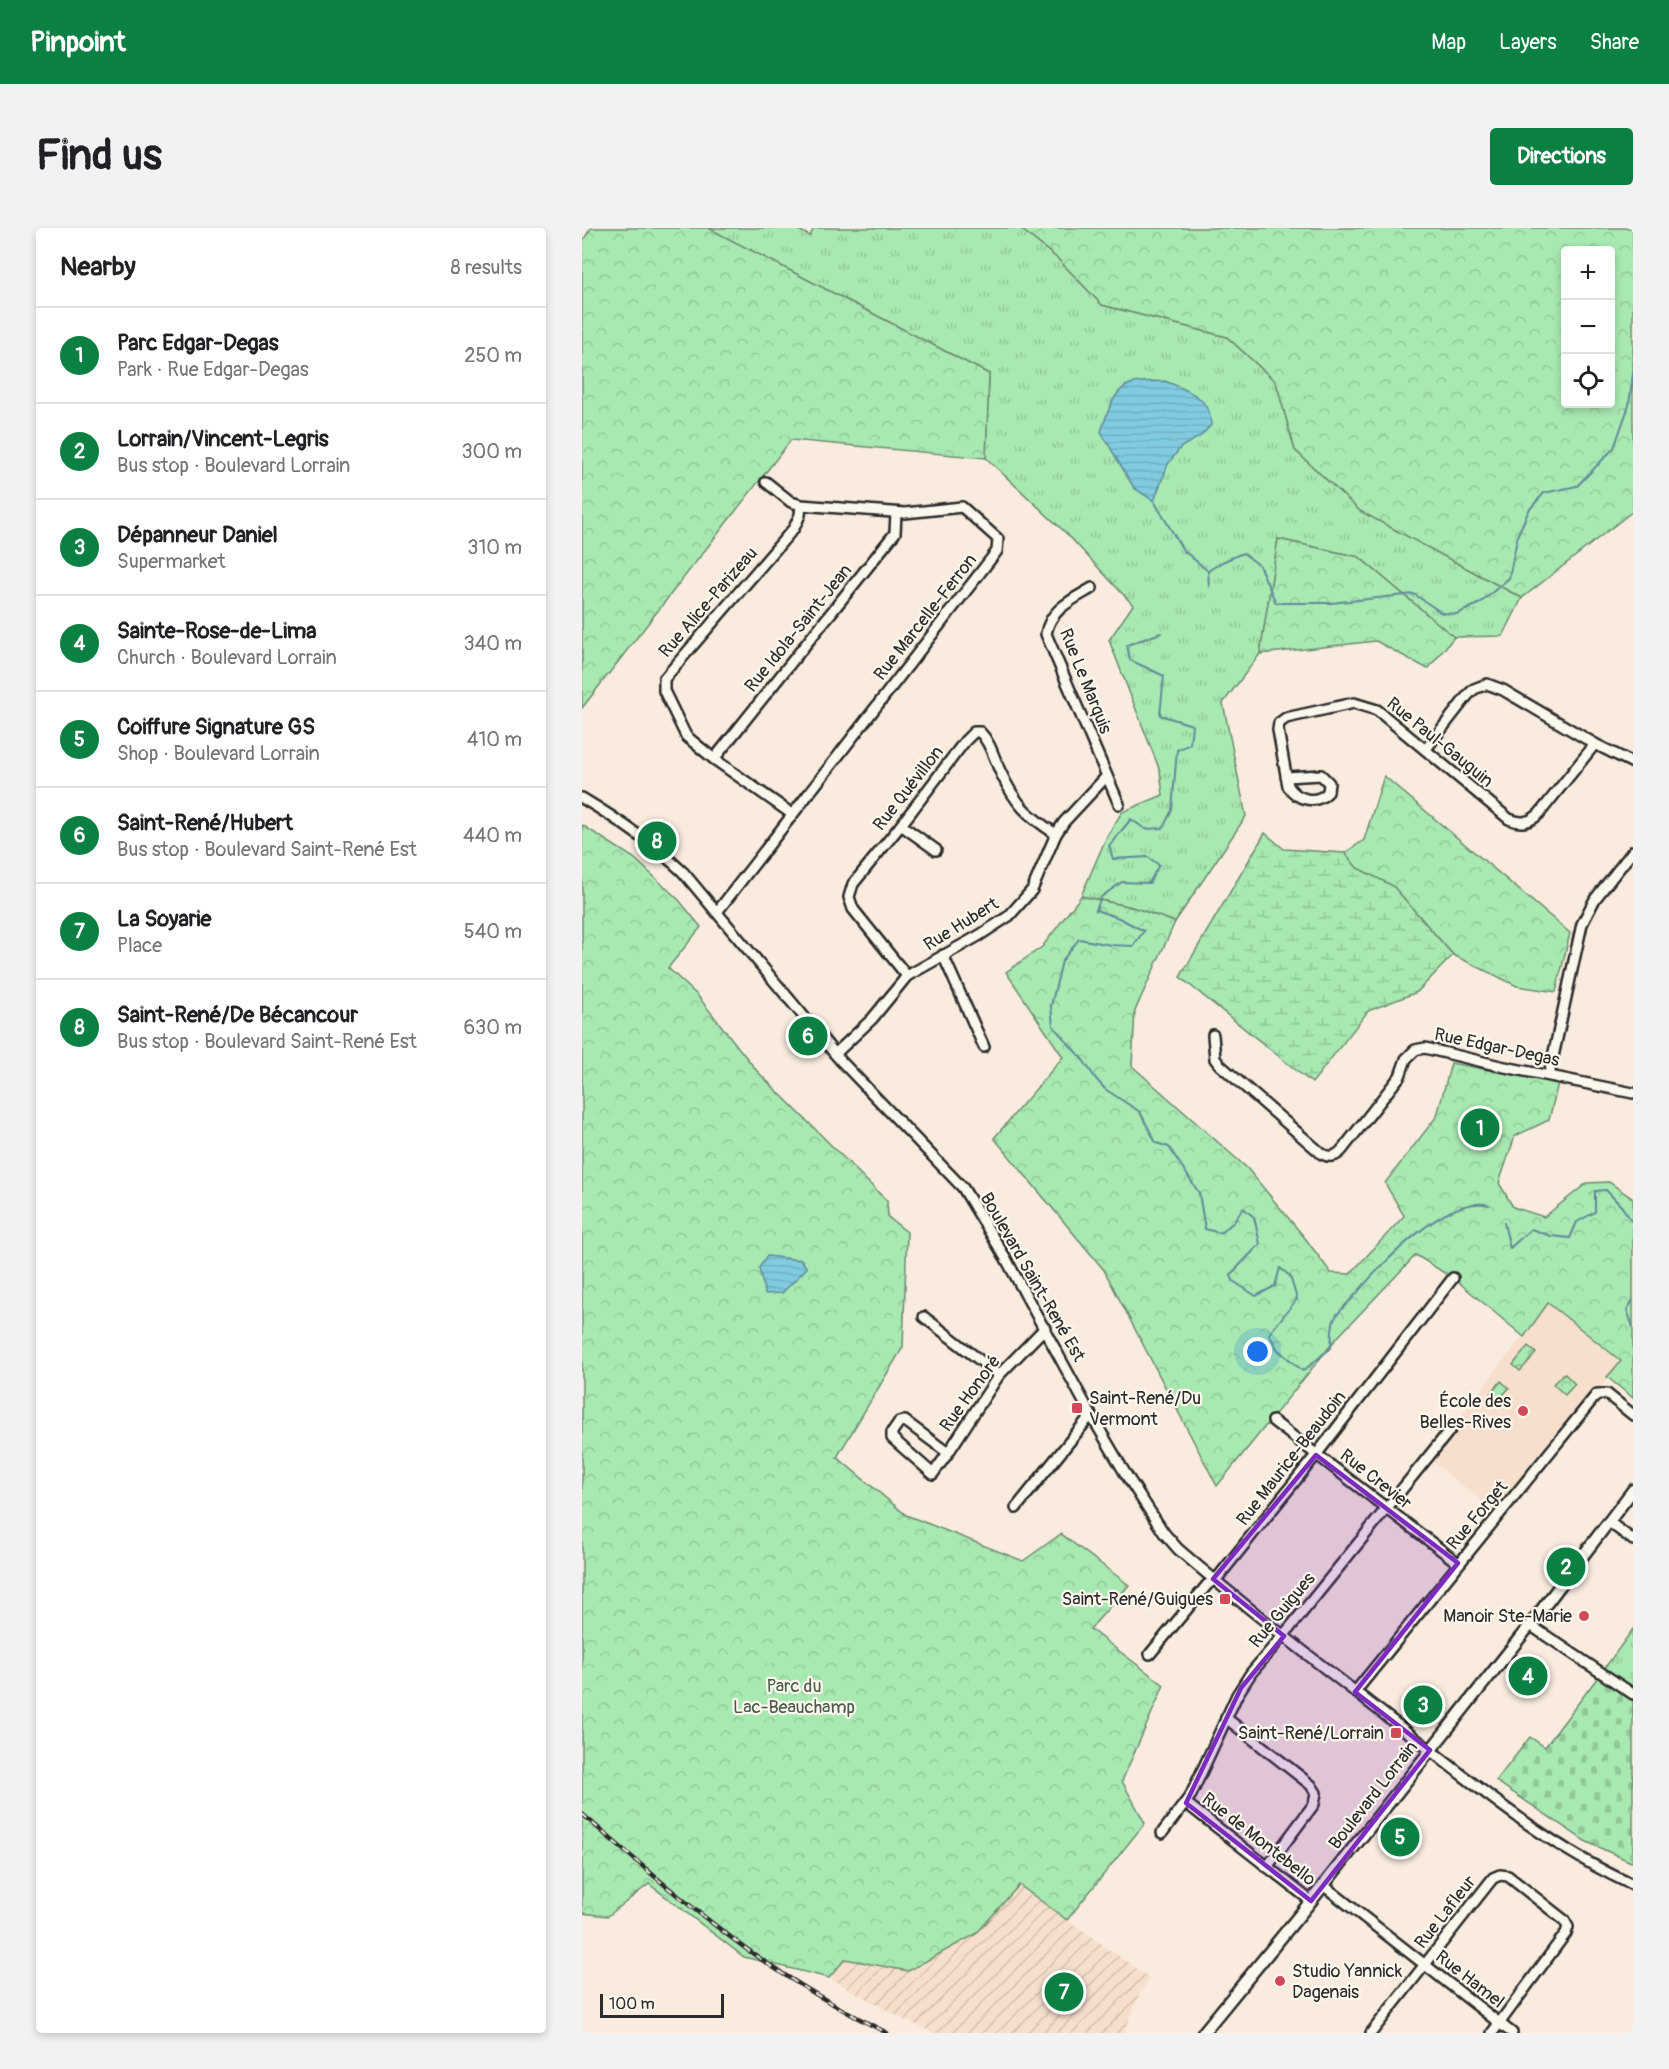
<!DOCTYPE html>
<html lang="en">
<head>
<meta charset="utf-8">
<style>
  body { margin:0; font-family:Pangolin,sans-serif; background:#f2f2f2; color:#202124 }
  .controls { position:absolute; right:18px; top:18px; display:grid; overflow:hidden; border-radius:6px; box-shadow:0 3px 9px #0003 }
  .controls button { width:54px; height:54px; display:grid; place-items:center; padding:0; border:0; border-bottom:2px solid #e0e0e0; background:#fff; color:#202124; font:30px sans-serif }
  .scale { position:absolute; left:18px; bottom:15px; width:124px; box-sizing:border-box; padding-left:6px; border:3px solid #2b2b2b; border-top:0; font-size:16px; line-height:21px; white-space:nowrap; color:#2b2b2b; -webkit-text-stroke:4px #fbf7ec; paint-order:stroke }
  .you { position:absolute; left:676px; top:1124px; width:21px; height:21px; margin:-15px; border:4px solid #fff; border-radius:50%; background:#1a73e8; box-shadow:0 0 0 9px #1a73e833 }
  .badge { display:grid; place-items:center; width:39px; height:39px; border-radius:50%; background:#0b8043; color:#fff; font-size:20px; font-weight:700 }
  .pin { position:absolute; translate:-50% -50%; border:3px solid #fff; box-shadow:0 2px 6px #0006 }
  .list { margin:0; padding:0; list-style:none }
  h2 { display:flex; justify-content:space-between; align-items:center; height:78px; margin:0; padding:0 24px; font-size:26px }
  h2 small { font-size:20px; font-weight:400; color:#757577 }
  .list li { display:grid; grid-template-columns:39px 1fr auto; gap:18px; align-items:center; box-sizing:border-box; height:96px; padding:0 24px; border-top:2px solid #e0e0e0 }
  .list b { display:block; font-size:22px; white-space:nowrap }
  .list p { margin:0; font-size:20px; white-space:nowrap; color:#757577 }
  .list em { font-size:20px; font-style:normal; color:#757577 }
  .icon { flex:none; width:33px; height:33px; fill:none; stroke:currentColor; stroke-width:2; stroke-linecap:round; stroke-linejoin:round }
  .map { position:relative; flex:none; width:1051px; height:1805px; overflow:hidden; border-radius:6px }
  header { display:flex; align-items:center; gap:36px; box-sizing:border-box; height:84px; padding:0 30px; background:#0b8043; color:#fff }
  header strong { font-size:28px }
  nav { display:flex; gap:33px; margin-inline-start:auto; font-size:21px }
  .intro { display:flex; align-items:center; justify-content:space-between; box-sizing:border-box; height:144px; padding:0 36px }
  h1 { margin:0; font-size:42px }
  .button { padding:15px 27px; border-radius:6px; background:#0b8043; color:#fff; font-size:21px; font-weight:700 }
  main { display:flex; gap:36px; padding:0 36px }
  aside { flex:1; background:#fff; border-radius:6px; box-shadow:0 3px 9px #0003 }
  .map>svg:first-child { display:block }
</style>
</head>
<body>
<header>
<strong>Pinpoint</strong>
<nav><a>Map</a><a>Layers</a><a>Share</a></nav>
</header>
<div class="intro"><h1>Find us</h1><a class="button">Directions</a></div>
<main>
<aside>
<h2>Nearby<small>8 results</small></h2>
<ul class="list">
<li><span class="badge">1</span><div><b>Parc Edgar-Degas</b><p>Park · Rue Edgar-Degas</p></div><em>250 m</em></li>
<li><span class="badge">2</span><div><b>Lorrain/Vincent-Legris</b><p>Bus stop · Boulevard Lorrain</p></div><em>300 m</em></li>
<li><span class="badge">3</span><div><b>Dépanneur Daniel</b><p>Supermarket</p></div><em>310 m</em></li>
<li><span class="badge">4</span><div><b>Sainte-Rose-de-Lima</b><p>Church · Boulevard Lorrain</p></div><em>340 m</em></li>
<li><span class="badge">5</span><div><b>Coiffure Signature GS</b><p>Shop · Boulevard Lorrain</p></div><em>410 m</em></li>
<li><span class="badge">6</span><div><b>Saint-René/Hubert</b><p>Bus stop · Boulevard Saint-René Est</p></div><em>440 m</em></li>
<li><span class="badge">7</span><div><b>La Soyarie</b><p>Place</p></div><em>540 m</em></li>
<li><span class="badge">8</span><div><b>Saint-René/De Bécancour</b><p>Bus stop · Boulevard Saint-René Est</p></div><em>630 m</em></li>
</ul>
</aside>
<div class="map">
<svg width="1051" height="1805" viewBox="0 0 1051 1805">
  <defs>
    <pattern id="industrial-furrows" width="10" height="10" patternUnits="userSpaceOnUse" patternTransform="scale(1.5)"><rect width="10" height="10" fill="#f7dfcd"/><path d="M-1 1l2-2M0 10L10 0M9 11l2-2" fill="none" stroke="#d4c0b0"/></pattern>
    <pattern id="grass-tufts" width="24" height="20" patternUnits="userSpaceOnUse" patternTransform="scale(1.5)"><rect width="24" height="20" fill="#a8e8b1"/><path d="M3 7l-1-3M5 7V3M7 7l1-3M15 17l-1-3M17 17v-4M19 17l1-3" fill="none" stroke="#91c798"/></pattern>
    <pattern id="forest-crowns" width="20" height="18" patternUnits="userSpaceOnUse" patternTransform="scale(1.5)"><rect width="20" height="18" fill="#a8e8b1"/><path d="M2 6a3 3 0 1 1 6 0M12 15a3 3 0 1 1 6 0" fill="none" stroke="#91c798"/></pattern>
    <pattern id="wetland-marsh" width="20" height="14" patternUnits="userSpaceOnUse" patternTransform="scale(1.5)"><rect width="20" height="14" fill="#a8e8b1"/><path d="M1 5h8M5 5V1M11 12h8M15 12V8" fill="none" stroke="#91c798"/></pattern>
    <pattern id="cemetery-stones" width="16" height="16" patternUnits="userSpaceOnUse" patternTransform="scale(1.5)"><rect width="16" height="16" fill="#a8e8b1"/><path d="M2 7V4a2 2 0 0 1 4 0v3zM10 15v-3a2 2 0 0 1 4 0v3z" fill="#91c798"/></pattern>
    <pattern id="water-rules" width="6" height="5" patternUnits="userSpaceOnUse" patternTransform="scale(1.5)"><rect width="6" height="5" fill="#81cbe1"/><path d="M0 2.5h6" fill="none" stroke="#70aec1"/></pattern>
  </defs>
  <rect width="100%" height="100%" fill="#f9ecde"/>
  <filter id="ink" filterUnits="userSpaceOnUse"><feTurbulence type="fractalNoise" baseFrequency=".0167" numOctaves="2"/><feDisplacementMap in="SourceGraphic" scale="12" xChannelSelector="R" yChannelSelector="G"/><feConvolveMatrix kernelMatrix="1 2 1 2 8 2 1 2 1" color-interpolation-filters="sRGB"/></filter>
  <g filter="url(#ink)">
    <polygon fill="#f7dfcd" points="966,1075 1039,1134 1020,1158 1025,1166 1018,1165 917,1287 846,1230"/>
    <polygon fill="url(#industrial-furrows)" points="370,1610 568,1750 558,1765 542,1805 352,1805 321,1791 247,1750"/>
    <g fill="url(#grass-tufts)" stroke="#6a8a6e" stroke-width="1.5">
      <polygon points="126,0 213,0 228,8 232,0 438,0 476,31 520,77 645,109 694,154 713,222 778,283 940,370 921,408 872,409 777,329 696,311 678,426 641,475 664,588 593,694 550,679 499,668 525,608 540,584 581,567 578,543 527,412 551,377 486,307 404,230 407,146"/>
      <polygon points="1051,1401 1051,1466 1019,1445"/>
    </g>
    <g fill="url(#forest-crowns)" stroke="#6a8a6e" stroke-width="1.5" fill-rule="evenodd">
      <polygon points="9,0 126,0 407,146 404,230 209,212 0,480 0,14"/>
      <path d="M438 0H1051V283L940 370 778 283 713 222 694 154 645 109 520 77 476 31ZM984 22H1028V176H984Z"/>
      <polygon points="696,311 777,329 872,409 846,441 794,413 678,426"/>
      <polygon points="802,548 988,705 974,764 935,758 871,727 811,658 775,640 763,625 782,612"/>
      <polygon points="0,597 52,630 97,672 119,699 86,740 115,767 175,843 305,973 306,989 325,1004 321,1119 255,1229 324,1287 441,1333 479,1306 547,1357 508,1401 582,1457 540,1553 563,1595 485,1692 437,1657 394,1706 326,1743 263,1731 247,1750 162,1729 67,1656 26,1688 0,1685"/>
      <polygon points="499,668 550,679 593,694 553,783 550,838 665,940 723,1010 749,1045 768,1046 822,988 803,955 855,888 869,835 976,855 967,892 933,908 917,955 931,979 962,989 1005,955 1027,954 1051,971 1051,1170 1025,1149 1039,1133 966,1075 942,1109 875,1053 834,1027 753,1112 635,1258 522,1042 412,910 481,829 424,744 460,719"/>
      <polygon points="946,1118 954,1125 938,1143 931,1137"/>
      <polygon points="982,1145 993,1156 983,1167 971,1156"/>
      <polygon points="919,1153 927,1160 912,1178 904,1171"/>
    </g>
    <polygon fill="url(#wetland-marsh)" stroke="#6a8a6e" stroke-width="1.5" points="683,605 702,621 763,625 775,640 811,658 871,727 835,764 786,783 730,855 598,749"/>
    <polygon fill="url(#cemetery-stones)" stroke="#6a8a6e" stroke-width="1.5" points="1019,1445 1051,1466 1051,1631 1049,1634 1003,1613 914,1553 948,1509 963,1519"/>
    <g fill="url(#water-rules)" stroke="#5f8b98" stroke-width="1.5">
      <path d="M583 153C606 163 628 168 629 197L619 208 599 219 586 236 572 273 552 260 519 204C524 189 530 166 544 158 555 152 572 154 583 153Z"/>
      <polygon points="185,1028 219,1032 225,1040 200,1065 183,1066 177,1040"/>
    </g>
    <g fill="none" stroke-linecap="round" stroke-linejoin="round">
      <g stroke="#5f8b98" stroke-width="2">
        <polyline points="572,273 601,322 626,343"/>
        <polyline points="627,359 626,343 640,334 661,325 677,337 694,375 749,375 832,366 860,385 875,386 898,375 927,350 936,306 947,282 962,265 995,258 1032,220 1047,177 1051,145"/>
        <path d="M579 405 545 417 548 432 582 448 578 487 610 497 608 516 595 522 590 582 581 600 563 601 549 591 527 618 531 631 566 629 577 637 567 655 540 654 519 669 514 682 537 690 562 703 551 718 529 717 497 711 480 733 469 778 471 798 501 832 514 851 523 861 558 884 574 915 587 919 617 965 623 1001 638 1005 652 994 661 980 672 989 678 1016 649 1046 651 1053 674 1068 693 1058 698 1040 708 1048 715 1071 687 1106 696 1122 721 1143 749 1120C750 1112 749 1100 752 1092 756 1083 767 1074 773 1067 799 1037 864 966 907 977"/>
        <polyline points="922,995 928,1020 949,1001 969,1008 988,1010 995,994 1013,984 1013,963 1024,962 1040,979 1051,995"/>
        <polyline points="1051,1072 1045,1082 1051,1099"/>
      </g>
      <g stroke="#2b2b2b" stroke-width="14">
        <g id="minor">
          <path d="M510 360C490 372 468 381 464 406L537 576"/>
          <polyline points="844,521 886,467 892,461 905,456 921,462 1013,516 1051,535"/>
          <polyline points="132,531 313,305 314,285"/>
          <path d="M704 549 739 547 747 555 746 564C734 577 715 572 706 558L696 502 697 495 704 490 772 475 795 482 927 591C939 596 947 595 957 586L1013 516"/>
          <path d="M0 570C37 592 70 615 101 644L259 833 381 960 423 1029 509 1187 543 1245 582 1305 596 1321C670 1385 748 1444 825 1504 897 1560 967 1619 1051 1657"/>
          <polyline points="210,586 132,531 104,508 82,463 82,451 212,300 218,287 219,277"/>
          <polyline points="319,597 354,622"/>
          <polyline points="135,684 415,323 416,311 380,279 323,285 219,277 209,274 184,254"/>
          <polyline points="361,727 402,819"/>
          <path d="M325 748 271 681 267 669 271 656 319 597 383 513 392 504H398C409 515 412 531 419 545 434 577 446 588 474 606"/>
          <path d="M631 807 633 831 638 837 740 926C748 930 754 929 760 922L818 848 824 831 833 822 843 820 918 838 1051 865"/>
          <polyline points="253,826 290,791 325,748 398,707 427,688 450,662 474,606 482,594 524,549"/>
          <polyline points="967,847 1000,696 1013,671 1051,623"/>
          <polyline points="342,1089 417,1147"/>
          <polyline points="691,1193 876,1335"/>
          <polyline points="366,1225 351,1246 310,1210 310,1204 317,1194 323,1193 366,1225 417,1147 463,1100"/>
          <polyline points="434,1280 509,1187"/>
          <polyline points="1027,1294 1051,1312"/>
          <polyline points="948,1397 1051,1466"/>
          <polyline points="568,1426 625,1357 637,1348 734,1227 871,1050"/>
          <polyline points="773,1464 1015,1166 1025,1166 1051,1187"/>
          <polyline points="644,1490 729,1557 734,1565 732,1576 685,1639"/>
          <polyline points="604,1575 729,1673"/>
          <polyline points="580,1605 609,1567 655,1467 669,1445 706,1402 872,1197"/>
          <polyline points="741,1657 930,1805"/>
          <polyline points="789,1805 911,1650 918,1647 926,1648 982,1692 986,1699 984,1705 910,1805"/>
        </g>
      </g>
      <g stroke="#2b2b2b" stroke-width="15">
        <polyline id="major" points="621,1805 729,1673 948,1397 1051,1262"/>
      </g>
      <use href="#minor" stroke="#fbf7ec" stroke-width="9"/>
      <use href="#major" stroke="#fbf7ec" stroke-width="10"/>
      <g stroke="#2b2b2b" stroke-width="4.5">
        <path id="rail" d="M0 1586C44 1624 88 1663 134 1698 187 1740 245 1775 305 1805"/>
      </g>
      <use href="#rail" stroke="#fbf7ec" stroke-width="2" stroke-dasharray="7" stroke-linecap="butt"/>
    </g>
  </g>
  <path fill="#7b2cbf" fill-opacity="0.2" stroke="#7b2cbf" stroke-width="4.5" stroke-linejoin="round" d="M734 1227 876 1335 773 1464 848 1522 729 1673 604 1575 659 1460 702 1408 631 1351Z"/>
  <g fill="#d1495b" stroke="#fbf7ec" stroke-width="2">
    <rect x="489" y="1174" width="12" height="12" rx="3"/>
    <circle cx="941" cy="1183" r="6"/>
    <rect x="637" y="1365" width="12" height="12" rx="3"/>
    <circle cx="1002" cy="1388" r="6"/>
    <rect x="808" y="1499" width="12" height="12" rx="3"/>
    <circle cx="698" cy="1753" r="6"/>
  </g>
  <g text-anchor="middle" stroke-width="4.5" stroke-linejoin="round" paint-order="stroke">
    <g font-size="18" fill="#2b2b2b" stroke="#fbf7ec">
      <text transform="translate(126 374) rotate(-49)" y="6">Rue Alice-Parizeau</text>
      <text transform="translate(343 389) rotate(-52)" y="6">Rue Marcelle-Ferron</text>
      <text transform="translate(216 400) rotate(-51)" y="6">Rue Idola-Saint-Jean</text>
      <text transform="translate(504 453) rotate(68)" y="6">Rue Le Marquis</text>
      <text transform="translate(858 514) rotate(39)" y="6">Rue Paul-Gauguin</text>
      <text transform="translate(326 560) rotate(-52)" y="6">Rue Quévillon</text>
      <text transform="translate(379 696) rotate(-32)" y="6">Rue Hubert</text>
      <text transform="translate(915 819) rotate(12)" y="6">Rue Edgar-Degas</text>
      <text transform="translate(451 1049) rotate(60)" y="6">Boulevard Saint-René Est</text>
      <text transform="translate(388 1165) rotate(-54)" y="6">Rue Honoré</text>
      <text transform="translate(709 1230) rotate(-52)" y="6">Rue Maurice-Beaudoin</text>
      <text transform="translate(794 1251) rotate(38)" y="6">Rue Crevier</text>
      <text transform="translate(895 1287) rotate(-50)" y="6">Rue Forget</text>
      <text transform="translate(700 1382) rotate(-50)" y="6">Rue Guigues</text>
      <text transform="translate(791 1567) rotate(-52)" y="6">Boulevard Lorrain</text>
      <text transform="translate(677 1611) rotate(38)" y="6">Rue de Montebello</text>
      <text transform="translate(863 1684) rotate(-52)" y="6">Rue Lafleur</text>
      <text transform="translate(888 1751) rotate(38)" y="6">Rue Hamel</text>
    </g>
    <g font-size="18" fill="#2b2b2b" stroke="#fbf7ec" text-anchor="end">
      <text x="507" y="1176" text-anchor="start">Saint-René/Du<tspan x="507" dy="21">Vermont</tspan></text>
      <text x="929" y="1179">École des<tspan x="929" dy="21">Belles-Rives</tspan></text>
      <text x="631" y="1377">Saint-René/Guigues</text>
      <text x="990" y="1394">Manoir Ste-Marie</text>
      <text x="802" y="1511">Saint-René/Lorrain</text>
      <text x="710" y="1749" text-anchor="start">Studio Yannick<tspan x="710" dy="21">Dagenais</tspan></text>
    </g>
    <g font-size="18" fill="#4a5a4c" stroke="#fbf7ec">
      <text x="212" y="1464">Parc du<tspan x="212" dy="21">Lac-Beauchamp</tspan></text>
    </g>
  </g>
</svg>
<div class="controls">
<button>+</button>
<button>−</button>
<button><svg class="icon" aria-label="locate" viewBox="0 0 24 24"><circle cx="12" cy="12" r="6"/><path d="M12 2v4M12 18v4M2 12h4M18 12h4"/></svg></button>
</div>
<div class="scale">100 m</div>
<div class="you"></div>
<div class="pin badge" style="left:898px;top:900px">1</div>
<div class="pin badge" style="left:984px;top:1339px">2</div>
<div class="pin badge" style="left:841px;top:1477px">3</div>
<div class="pin badge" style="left:946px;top:1448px">4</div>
<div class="pin badge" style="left:818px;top:1609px">5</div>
<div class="pin badge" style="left:226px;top:808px">6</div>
<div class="pin badge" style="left:482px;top:1764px">7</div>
<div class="pin badge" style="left:75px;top:613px">8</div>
</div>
</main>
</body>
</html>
